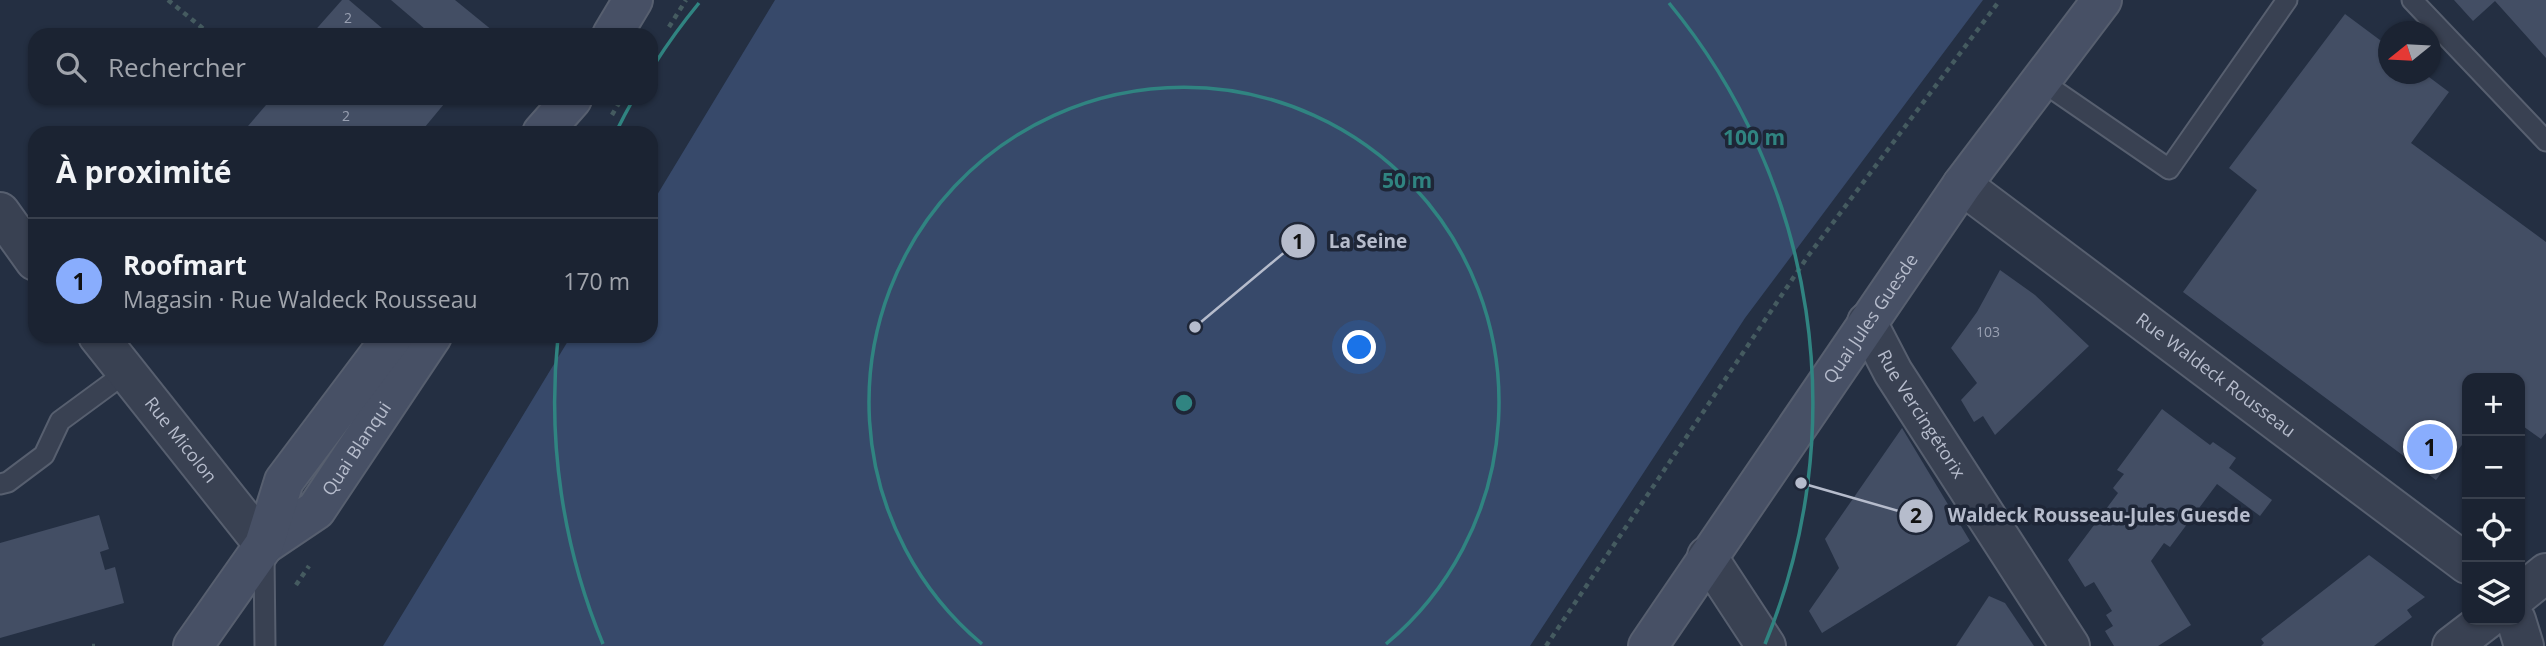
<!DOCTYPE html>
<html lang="fr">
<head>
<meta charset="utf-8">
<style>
  body { margin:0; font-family:"Open Sans",sans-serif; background:#282f3e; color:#f1f3f6 }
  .controls { position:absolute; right:21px; bottom:21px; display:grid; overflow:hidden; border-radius:14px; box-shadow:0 2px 5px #0004 }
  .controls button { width:63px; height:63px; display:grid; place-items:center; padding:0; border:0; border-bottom:2px solid #39404d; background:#1b2332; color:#f1f3f6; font:35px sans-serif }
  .compass { position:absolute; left:2378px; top:21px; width:63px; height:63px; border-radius:50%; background:#1b2332; box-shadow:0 2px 5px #0004; rotate:252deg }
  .you { position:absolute; left:1360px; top:348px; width:24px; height:24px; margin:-18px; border:5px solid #fff; border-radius:50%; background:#1a73e8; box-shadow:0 0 0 10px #1a73e833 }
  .badge { display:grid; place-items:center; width:46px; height:46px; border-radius:50%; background:#89adfd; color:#111; font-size:23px; font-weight:700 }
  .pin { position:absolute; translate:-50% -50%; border:4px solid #fff; box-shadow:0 2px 7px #0006 }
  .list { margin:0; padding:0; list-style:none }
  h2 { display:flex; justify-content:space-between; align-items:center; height:91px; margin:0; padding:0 28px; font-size:30px }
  h2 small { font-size:23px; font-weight:400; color:#a0a4ac }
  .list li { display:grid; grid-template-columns:46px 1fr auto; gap:21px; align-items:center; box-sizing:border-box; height:126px; padding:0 28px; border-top:2px solid #39404d }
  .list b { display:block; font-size:26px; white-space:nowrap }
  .list p { margin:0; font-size:23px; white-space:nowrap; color:#a0a4ac }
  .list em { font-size:23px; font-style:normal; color:#a0a4ac }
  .icon { flex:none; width:38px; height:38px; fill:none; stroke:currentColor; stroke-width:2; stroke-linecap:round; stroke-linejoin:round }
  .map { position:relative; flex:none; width:2546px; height:646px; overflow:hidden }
  .search { position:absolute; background:#1b2332; box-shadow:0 2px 5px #0004; left:28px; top:28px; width:630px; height:77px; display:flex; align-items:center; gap:18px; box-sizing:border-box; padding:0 24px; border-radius:21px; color:#a0a4ac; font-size:26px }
  .panel { position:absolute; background:#1b2332; box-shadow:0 2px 5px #0004; left:28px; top:126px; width:630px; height:217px; border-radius:21px }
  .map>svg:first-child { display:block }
</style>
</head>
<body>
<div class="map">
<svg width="2546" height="646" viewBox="0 0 2546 646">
  <rect width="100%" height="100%" fill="#242f42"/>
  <polygon fill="#37496a" points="775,0 1983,0 1745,318 1530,646 383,646 571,336 651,336 651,205"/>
  <g fill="#434e64">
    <polygon points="342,0 349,0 390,35 311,35"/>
    <polygon points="391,0 455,0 498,35 432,35"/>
    <polygon points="2454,0 2546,0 2546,58 2495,1 2473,21"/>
    <polygon points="2345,14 2388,46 2388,74 2425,74 2449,92 2411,143 2546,242 2546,433 2541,439 2520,424 2520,378 2467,378 2467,438 2436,480 2183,292 2257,190 2229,168"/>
    <polygon points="272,98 449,98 420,133 242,133"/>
    <polygon points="2000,270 2035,295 2089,346 1995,435 1983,416 1974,422 1961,400 1977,383 1951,348 1977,312"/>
    <polygon points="2162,409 2210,445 2213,442 2236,458 2229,468 2272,500 2260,516 2217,484 2170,547 2164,543 2151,561 2191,625 2158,646 2114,646 2105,631 2113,626 2106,615 2112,611 2094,582 2085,587 2068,560 2118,493 2113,488 2124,474 2117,470"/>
    <polygon points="1902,428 1970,541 1822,633 1809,611 1839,568 1825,539"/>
    <polygon points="99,515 109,549 100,552 105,570 115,567 124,603 0,638 0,543"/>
    <polygon points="2369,555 2425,597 2407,610 2412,617 2374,646 2261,646 2264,643 2261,639"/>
    <polygon points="1989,596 2005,603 2034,646 1956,646"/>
  </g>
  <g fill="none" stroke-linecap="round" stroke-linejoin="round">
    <g stroke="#575f6f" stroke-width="23">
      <g id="lane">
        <polyline points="2412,0 2546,141"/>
        <polyline points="2041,81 2169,169 2287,0"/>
        <polyline points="0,484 8,482 44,455 60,421 128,371"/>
        <polyline points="264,553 265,646"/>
      </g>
    </g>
    <g stroke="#575f6f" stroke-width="42">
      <g id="street">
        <path id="s1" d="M1962 185 2467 564"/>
        <polyline points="0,212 35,261"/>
        <path id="s2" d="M1867 322 1893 372 2070 646"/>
        <path id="s3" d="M98 336 264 545"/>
        <polyline points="1707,556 1766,646"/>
        <polyline points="2520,594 2546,573"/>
        <polyline points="2516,620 2524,646"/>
        <polyline points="2452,646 2486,620"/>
      </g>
    </g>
    <g stroke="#575f6f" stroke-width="42">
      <g id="secondary">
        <polyline points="612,35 633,0"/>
        <polyline points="542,133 572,99"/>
        <path id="s4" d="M264 545 316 510 432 336"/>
        <polyline points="193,646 264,545 284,481 393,336"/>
        <path id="s5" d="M1648 646 1962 185 2102 0"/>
      </g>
    </g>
    <g stroke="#455b60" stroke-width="4.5" stroke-dasharray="5 5" stroke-linecap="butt">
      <polyline points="168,0 211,35"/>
      <polyline points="669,27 686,0"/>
      <polyline points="612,115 622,98"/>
      <polyline points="296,585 309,566"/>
      <polyline points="92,646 95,646"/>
      <polyline points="1546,646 1808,256 2000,0"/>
    </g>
    <use href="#lane" stroke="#394152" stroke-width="19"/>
    <use href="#street" stroke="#394152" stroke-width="38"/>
    <use href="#secondary" stroke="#475065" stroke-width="38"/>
  </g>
  <g fill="none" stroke="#308481" stroke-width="3.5">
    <path d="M982 644A315 315 0 1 1 1386 644"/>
    <path d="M603 644A629 629 0 0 1 558 337M616 132A629 629 0 0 1 634 98M654 65A629 629 0 0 1 699 3M1669 3A629 629 0 0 1 1765 644"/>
  </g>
  <g text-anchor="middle" stroke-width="7" stroke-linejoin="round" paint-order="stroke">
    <g font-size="14" fill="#99a0b2">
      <text x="348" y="23">2</text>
      <text x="346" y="121">2</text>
      <text x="1988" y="337">103</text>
    </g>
    <g font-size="18" fill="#b6bccc" stroke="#1e2637">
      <text dy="6" stroke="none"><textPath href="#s5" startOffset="396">Quai Jules Guesde</textPath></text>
      <text dy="6" stroke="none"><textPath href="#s1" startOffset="317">Rue Waldeck Rousseau</textPath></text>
      <text dy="6" stroke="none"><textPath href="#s2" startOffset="107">Rue Vercingétorix</textPath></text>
      <text dy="6" stroke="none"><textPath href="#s3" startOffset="133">Rue Micolon</textPath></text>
      <text dy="6" stroke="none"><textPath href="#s4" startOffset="136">Quai Blanqui</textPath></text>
    </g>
  </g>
  <circle cx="1184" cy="403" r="10" fill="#308481" stroke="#1e2637" stroke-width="3.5"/>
  <g font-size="21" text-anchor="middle" font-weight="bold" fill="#308481" stroke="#1e2637" stroke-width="7" stroke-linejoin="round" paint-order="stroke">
    <text x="1754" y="145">100 m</text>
    <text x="1407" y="188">50 m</text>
  </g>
  <path fill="none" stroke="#b6bccc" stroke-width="2.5" d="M1195 327L1298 241M1801 483L1916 516"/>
  <g fill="#b6bccc" stroke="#1e2637" stroke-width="2.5">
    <circle cx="1195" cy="327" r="7"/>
    <circle cx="1801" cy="483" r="7"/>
    <circle cx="1298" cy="241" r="18"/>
    <circle cx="1916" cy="516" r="18"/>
  </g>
  <g font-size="21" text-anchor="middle" font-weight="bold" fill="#111">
    <text x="1298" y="249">1</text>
    <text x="1916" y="523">2</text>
  </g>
  <g font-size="19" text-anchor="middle" font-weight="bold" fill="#b6bccc" stroke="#1e2637" stroke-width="7" stroke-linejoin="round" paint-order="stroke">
    <text x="1368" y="248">La Seine</text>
    <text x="2099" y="522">Waldeck Rousseau-Jules Guesde</text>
  </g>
</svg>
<div class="controls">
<button>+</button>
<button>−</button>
<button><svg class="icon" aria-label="locate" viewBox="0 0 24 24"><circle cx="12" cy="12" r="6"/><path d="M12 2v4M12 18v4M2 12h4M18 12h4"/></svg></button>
<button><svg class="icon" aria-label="layers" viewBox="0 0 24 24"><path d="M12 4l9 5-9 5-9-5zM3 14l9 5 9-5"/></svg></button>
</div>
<svg class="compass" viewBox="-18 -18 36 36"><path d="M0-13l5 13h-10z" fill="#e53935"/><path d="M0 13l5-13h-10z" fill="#a0a4ac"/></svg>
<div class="you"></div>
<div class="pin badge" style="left:2430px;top:447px">1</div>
<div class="search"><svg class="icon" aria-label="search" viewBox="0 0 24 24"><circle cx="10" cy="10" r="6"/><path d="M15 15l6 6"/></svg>Rechercher</div>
<section class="panel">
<h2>À proximité<small></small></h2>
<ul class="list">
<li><span class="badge">1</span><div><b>Roofmart</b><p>Magasin · Rue Waldeck Rousseau</p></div><em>170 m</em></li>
</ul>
</section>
</div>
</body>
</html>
